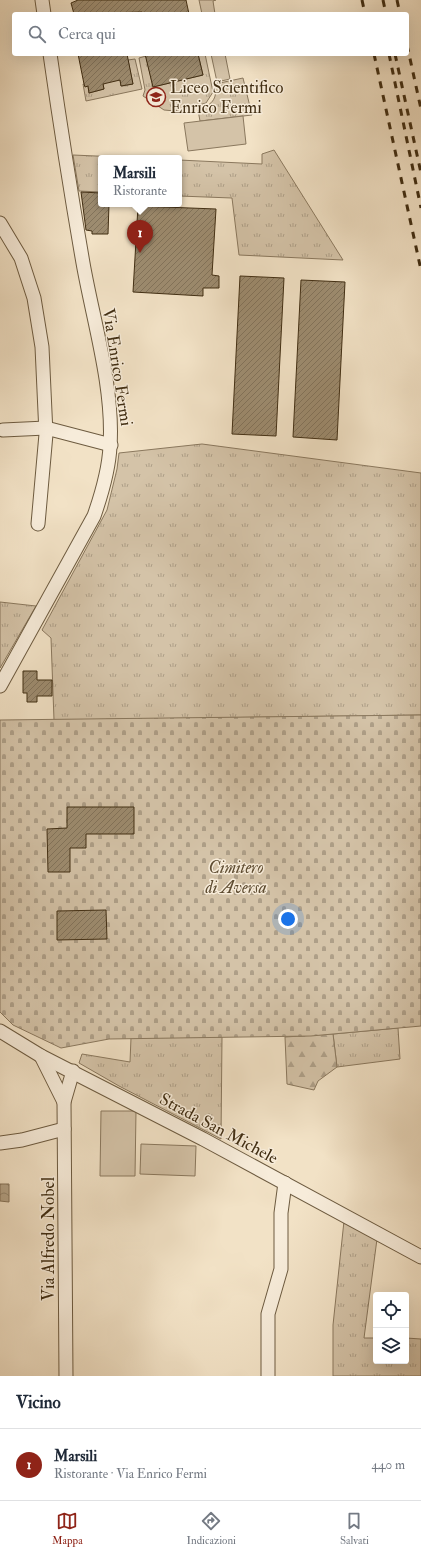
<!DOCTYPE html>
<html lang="it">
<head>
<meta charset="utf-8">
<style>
  body { margin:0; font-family:"IM FELL Double Pica",serif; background:#f2f2f3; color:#1f2937 }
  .controls { position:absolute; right:12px; bottom:12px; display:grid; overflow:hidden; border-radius:4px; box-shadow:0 4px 16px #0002 }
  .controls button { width:36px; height:36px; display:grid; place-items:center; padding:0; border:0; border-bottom:1px solid #e0e1e3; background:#fff; color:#1f2937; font:20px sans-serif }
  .you { position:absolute; left:288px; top:919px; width:14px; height:14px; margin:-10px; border:3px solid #fff; border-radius:50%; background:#1a73e8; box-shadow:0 0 0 6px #1a73e833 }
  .badge { display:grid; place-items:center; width:26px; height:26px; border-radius:50%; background:#8f2418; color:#fff; font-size:13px; font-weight:700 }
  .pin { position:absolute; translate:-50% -33px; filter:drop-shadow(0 1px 2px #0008) }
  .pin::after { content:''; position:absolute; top:21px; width:14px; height:12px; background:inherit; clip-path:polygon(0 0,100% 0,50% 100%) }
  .popup { position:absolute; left:98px; top:155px; width:84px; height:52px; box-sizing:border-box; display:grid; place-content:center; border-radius:4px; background:#fff; filter:drop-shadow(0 1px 3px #0005); font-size:13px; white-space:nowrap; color:#747a83 }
  .popup b { font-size:15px; color:#1f2937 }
  .popup::after { content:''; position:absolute; left:50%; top:100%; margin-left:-8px; border:8px solid transparent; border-top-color:#fff }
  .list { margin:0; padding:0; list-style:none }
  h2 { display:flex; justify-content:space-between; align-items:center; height:52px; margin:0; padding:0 16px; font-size:17px }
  h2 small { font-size:13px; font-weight:400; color:#747a83 }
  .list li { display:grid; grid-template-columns:26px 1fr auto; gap:12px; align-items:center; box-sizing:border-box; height:72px; padding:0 16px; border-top:1px solid #e0e1e3 }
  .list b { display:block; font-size:15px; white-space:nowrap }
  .list p { margin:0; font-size:13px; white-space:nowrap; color:#747a83 }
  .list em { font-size:13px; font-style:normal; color:#747a83 }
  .icon { flex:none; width:22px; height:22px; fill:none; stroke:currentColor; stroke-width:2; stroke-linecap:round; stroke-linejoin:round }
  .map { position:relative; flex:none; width:421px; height:1376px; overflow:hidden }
  .search { position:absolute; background:#fff; box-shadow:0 4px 16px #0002; left:12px; right:12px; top:12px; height:44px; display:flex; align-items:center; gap:10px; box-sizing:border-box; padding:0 14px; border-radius:4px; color:#747a83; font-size:15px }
  .sheet { height:124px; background:#fff }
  nav { display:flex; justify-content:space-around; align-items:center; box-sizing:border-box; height:56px; border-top:1px solid #e0e1e3; background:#fff; font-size:11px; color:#747a83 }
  nav a { display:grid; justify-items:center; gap:2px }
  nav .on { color:#8f2418 }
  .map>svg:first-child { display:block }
</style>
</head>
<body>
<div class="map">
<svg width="421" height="1376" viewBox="0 0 421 1376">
  <defs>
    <pattern id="grass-tufts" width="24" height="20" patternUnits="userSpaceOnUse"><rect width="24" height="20" fill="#d4c3a8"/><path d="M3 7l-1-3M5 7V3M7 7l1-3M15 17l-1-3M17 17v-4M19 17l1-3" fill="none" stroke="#ae9f88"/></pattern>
    <pattern id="forest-firs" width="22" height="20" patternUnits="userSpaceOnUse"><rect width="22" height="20" fill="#d4c3a8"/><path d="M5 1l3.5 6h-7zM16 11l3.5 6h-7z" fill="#ae9f88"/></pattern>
    <pattern id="cemetery-stones" width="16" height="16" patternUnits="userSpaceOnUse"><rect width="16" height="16" fill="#d4c3a8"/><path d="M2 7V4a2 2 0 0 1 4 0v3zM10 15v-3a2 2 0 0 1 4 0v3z" fill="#ae9f88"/></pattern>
    <pattern id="water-waves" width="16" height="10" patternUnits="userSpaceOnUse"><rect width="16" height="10" fill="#b6a589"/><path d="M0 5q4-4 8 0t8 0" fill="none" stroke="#96876f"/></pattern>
    <pattern id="building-hatch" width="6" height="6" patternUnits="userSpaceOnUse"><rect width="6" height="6" fill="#9d8c70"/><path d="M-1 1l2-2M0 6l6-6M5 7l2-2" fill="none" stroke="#82735b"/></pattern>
  </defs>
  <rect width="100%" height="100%" fill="#f2e2c6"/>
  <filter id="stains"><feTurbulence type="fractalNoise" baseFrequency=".005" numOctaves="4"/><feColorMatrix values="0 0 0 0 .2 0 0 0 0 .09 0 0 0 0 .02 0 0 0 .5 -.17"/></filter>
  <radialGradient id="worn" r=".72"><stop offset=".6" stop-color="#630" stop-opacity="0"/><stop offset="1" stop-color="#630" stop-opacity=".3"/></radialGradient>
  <g fill="url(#grass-tufts)" stroke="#8a785e">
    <polygon points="198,54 205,54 213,92 206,103 175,111 164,110 143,96 145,90 139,58 146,56 153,87 203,75"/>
    <polygon points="135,59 142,89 86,101 83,84 88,86 89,93 104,89 99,66 120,80 121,86 133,84 128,60"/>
    <path d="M243 78 252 115 200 121 198 110C211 105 218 100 215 84Z"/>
    <polygon points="274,150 343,260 239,255 232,198 179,196 179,160 262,164 262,154"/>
    <polygon points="73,155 141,158 101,158 101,192 79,191"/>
    <polygon points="202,444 421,473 421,715 54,720 51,638 42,630 107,510 117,469 119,453"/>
    <polygon points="0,602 36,606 0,668"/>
    <polygon points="398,1028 400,1059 337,1067 333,1034"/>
    <polygon points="222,1037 221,1139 119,1086 79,1063 82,1054 130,1062 131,1038"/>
    <polygon points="344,1221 377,1239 364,1338 376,1338 376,1361 406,1361 406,1338 421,1339 421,1376 333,1376 333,1325"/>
  </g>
  <polygon fill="url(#forest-firs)" stroke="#8a785e" points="333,1034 337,1067 318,1081 314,1090 287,1084 285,1037"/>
  <polygon fill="url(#cemetery-stones)" stroke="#8a785e" points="421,715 421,1026 311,1036 109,1039 61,1048 13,1025 0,1012 0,720"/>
  <g fill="#d4c3a8" stroke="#8a785e">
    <polygon points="199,0 216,0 213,1 215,14 202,14"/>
    <polygon points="211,54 225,54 230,79 217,82"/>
    <polygon points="243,116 246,144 188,151 184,123"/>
    <polygon points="101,1111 136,1111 135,1176 100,1176"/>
    <polygon points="141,1144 196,1146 195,1176 140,1174"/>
  </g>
  <polygon fill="url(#water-waves)" stroke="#87755a" points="0,1184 9,1184 9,1202 0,1201"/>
  <g fill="url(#building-hatch)" stroke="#412e13">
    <polygon points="78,0 186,0 189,14 143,14 142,12 74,14 71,3"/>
    <polygon points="78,54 127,54 133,84 121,86 120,80 103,84 104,89 89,93 88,86 85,87 84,84"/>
    <polygon points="145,54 198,54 203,75 153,87"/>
    <polygon points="81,192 101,193 101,204 109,204 108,234 92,234 92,231 86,230"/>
    <polygon points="138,206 216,209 212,275 219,276 219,288 203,288 203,296 133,292"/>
    <polygon points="240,276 284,278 276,436 232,434"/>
    <polygon points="301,280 345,282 337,440 293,437"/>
    <polygon points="23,671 37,671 37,680 52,680 52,696 37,696 37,702 27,702 27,693 23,693"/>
    <polygon points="67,807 134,807 134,834 86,834 86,848 70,848 70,872 48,872 47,829 67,828"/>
    <polygon points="106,910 107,939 57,940 57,911"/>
  </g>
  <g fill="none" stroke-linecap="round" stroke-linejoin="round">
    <g stroke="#6d5b40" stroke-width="15">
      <g id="minor">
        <polyline points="42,0 44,14"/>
        <polyline points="0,223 21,258 34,298 42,347 46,434 38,524"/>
        <polyline points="3,430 46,428 111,445"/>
        <path d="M0 686 94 516C102 493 109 470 110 446 114 388 93 320 83 263 71 194 60 124 50 54"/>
        <polyline points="0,1031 41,1056 203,1139 421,1257"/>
        <polyline points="41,1056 64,1102"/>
        <polyline points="0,1143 22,1140 64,1129"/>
        <polyline points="66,1376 64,1102 73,1071"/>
        <polyline points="268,1376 268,1314 281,1269 281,1213 285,1183"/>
      </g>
    </g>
    <use href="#minor" stroke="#f7ecda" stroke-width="13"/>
    <g stroke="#412e13" stroke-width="3" stroke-dasharray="7 7" stroke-linecap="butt">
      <polyline points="362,0 365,14"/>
      <polyline points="383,0 386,14"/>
      <polyline points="397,0 400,14"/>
      <polyline points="407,45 421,109"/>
      <polyline points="374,54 421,270"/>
      <polyline points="389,54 421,208"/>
      <polyline points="395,54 421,173"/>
    </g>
  </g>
  <defs>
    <g id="school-ring" transform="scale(1)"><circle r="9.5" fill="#f7ecda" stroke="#8f2418" stroke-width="1.5"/><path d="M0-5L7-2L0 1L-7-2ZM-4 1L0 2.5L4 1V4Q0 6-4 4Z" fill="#8f2418"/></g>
  </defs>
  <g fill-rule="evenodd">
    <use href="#school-ring" x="156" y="97"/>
  </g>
  <g text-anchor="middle" stroke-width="3" stroke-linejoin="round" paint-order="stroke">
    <g font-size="17" fill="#412e13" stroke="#f7ecda" text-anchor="start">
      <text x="170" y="93">Liceo Scientifico<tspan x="170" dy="20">Enrico Fermi</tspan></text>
    </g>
    <g font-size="17" fill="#412e13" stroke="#f7ecda">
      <text transform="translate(118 367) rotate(81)" y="6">Via Enrico Fermi</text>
      <text transform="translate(219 1128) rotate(28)" y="6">Strada San Michele</text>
      <text transform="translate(48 1239) rotate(-90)" y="6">Via Alfredo Nobel</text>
    </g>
    <g font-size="17" font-style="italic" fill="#5e4c31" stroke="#f7ecda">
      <text x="236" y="873">Cimitero<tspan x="236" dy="20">di Aversa</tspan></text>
    </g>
  </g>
  <rect width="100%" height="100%" filter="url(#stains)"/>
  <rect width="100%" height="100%" fill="url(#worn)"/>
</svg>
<div class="controls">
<button><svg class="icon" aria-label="locate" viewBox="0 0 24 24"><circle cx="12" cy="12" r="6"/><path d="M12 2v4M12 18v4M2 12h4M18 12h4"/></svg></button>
<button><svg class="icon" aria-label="layers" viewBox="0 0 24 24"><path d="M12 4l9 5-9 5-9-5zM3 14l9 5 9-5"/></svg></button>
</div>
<div class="you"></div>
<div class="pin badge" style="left:140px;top:253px">1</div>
<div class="popup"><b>Marsili</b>Ristorante</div>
<div class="search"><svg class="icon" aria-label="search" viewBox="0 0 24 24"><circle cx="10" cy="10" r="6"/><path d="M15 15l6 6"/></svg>Cerca qui</div>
</div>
<section class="sheet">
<h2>Vicino<small></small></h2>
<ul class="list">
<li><span class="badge">1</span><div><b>Marsili</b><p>Ristorante · Via Enrico Fermi</p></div><em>440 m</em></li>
</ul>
</section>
<nav>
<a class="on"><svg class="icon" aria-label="map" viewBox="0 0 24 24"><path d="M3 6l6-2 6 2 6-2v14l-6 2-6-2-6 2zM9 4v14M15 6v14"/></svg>Mappa</a>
<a><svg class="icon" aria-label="directions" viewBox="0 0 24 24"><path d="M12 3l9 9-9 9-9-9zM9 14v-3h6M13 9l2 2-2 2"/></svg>Indicazioni</a>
<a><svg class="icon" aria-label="saved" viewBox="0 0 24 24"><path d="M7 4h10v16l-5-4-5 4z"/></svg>Salvati</a>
</nav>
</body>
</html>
